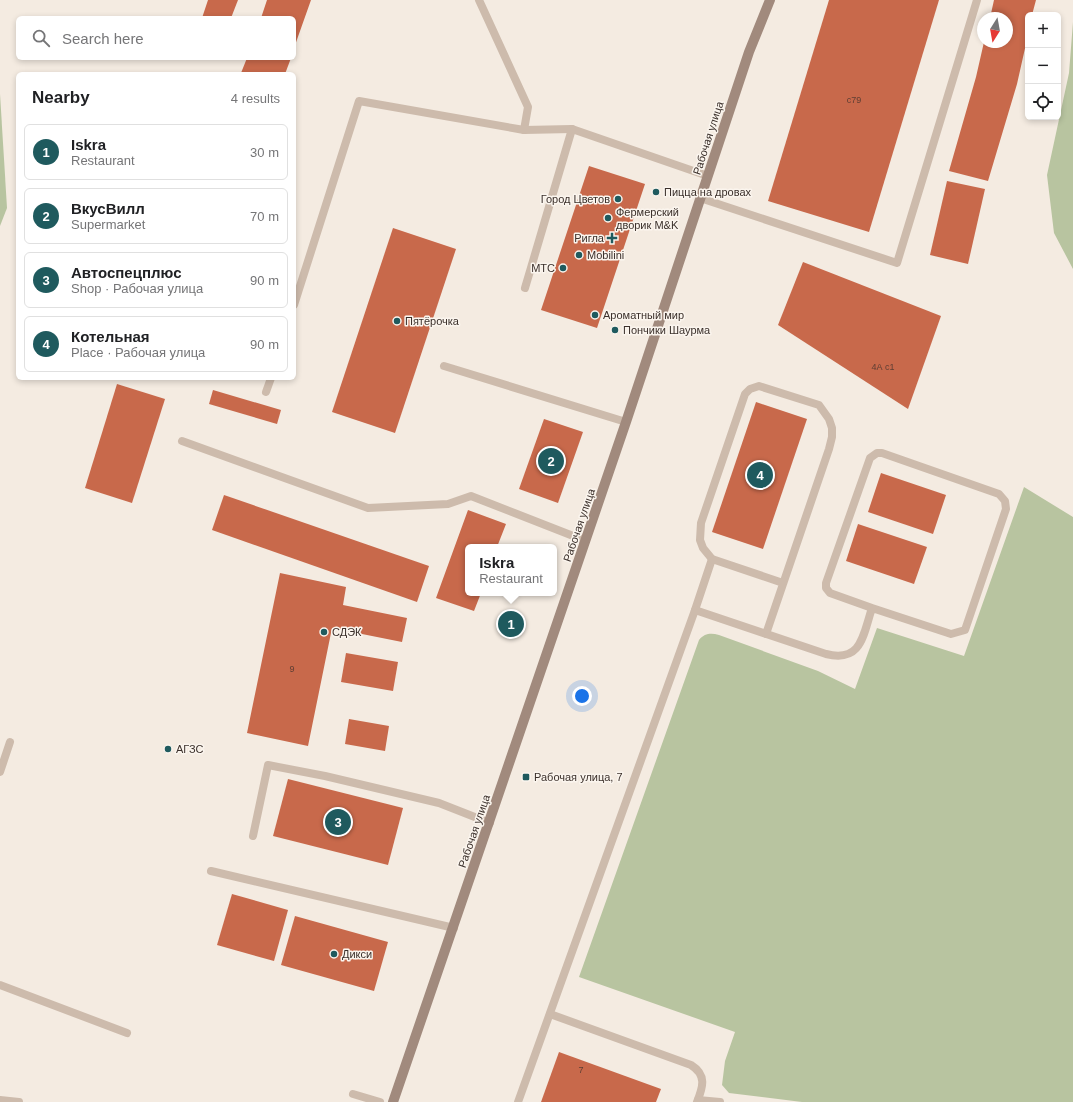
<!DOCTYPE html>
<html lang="en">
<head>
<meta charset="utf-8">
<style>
  body { margin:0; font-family:Arial,sans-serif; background:#f2f2f2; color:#202124 }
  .controls { position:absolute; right:12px; top:12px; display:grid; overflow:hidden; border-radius:6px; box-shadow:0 2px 6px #0003 }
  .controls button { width:36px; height:36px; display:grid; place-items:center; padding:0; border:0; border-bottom:1px solid #e0e0e0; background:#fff; color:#202124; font:20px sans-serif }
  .compass { position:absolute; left:977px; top:12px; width:36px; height:36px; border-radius:50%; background:#fff; box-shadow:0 2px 6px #0003; rotate:191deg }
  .you { position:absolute; left:582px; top:696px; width:14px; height:14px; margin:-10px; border:3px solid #fff; border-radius:50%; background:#1a73e8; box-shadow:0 0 0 6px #1a73e833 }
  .badge { display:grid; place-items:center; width:26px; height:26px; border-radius:50%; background:#1f5a5e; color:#fff; font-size:13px; font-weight:700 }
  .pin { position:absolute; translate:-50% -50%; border:2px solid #fff; box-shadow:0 1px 4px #0006 }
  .popup { position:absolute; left:465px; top:544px; width:92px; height:52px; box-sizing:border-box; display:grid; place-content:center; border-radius:6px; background:#fff; filter:drop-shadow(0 1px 3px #0005); font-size:13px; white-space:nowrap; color:#757577 }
  .popup b { font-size:15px; color:#202124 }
  .popup::after { content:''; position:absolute; left:50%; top:100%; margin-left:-8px; border:8px solid transparent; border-top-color:#fff }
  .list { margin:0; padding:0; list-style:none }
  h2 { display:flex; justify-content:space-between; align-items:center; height:52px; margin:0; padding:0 16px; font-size:17px }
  h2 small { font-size:13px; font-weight:400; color:#757577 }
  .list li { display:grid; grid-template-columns:26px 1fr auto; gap:12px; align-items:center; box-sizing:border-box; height:56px; margin:0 8px 8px; padding:0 8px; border:1px solid #e0e0e0; border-radius:6px }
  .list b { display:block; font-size:15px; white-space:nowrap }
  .list p { margin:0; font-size:13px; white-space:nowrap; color:#757577 }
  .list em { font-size:13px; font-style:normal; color:#757577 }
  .icon { flex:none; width:22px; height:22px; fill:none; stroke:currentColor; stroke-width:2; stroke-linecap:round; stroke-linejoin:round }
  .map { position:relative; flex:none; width:1073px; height:1102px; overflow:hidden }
  .search { position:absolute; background:#fff; box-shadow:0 2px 6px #0003; left:16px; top:16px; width:280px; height:44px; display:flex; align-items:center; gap:10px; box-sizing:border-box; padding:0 14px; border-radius:6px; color:#757577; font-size:15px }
  .panel { position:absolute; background:#fff; box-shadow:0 2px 6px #0003; left:16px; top:72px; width:280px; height:308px; border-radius:6px }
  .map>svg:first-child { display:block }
</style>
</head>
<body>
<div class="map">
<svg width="1073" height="1102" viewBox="0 0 1073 1102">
  <rect width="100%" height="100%" fill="#f4ebe1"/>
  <g fill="#b8c4a0">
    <polygon points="1073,22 1073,269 1054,233 1047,175 1069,73"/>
    <polygon points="0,94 7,208 0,226"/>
    <path d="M1024 487 1073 517V1102H802L729 1093 722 1085 725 1061 735 1032 579 977 699 640C705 633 711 633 719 635L818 671 855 689 877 628 964 656Z"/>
  </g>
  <g fill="#c8694b">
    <polygon points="208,0 238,0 231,18 202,18"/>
    <polygon points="267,0 311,0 294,48 294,18 261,18"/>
    <polygon points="829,0 939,0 869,232 768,201"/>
    <polygon points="994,0 1036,0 1032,15 1028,15 1028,35 1017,84 988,181 949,171 976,77 984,42 1007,42 1007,18 990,18"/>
    <polygon points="247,58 291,58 285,74 245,74 241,73"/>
    <polygon points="589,166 645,184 597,328 541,310"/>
    <polygon points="947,181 985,189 968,264 930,255"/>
    <polygon points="393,228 456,249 395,433 332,412"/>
    <polygon points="803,262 941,316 908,409 778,325"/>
    <polygon points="117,384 165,399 132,503 85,488"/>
    <polygon points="213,390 281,410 277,424 209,404"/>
    <polygon points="756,402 807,419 763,549 712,532"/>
    <polygon points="544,419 583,432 558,503 519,489"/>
    <polygon points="881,473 946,495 933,534 868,512"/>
    <polygon points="224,495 429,566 417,602 212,530"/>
    <polygon points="468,510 506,524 497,547 468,547 468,593 481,593 474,611 436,598"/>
    <polygon points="858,524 927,547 914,584 846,561"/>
    <polygon points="280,573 346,587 343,605 407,618 402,642 332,628 308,746 247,733"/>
    <polygon points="346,653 398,662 393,691 341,682"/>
    <polygon points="349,719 389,726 385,751 345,744"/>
    <polygon points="288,779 403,808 388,865 273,836"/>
    <polygon points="232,894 288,910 274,961 217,945"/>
    <polygon points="295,916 388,942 374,991 281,965"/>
    <polygon points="559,1052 661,1089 656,1102 541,1102"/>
  </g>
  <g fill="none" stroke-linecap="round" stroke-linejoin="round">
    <g stroke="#cdbbac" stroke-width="8">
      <polyline points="479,0 528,107 524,130"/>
      <polyline points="700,198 897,263 977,0"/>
      <polyline points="525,288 572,129 708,176"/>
      <polyline points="294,305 359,101 524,130 572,129"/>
      <polyline points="444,366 626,422"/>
      <polyline points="266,392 271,378"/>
      <polyline points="182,441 368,508 448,504 471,496 586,541"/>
      <polyline points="695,610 712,559"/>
      <polyline points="766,634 829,449 832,437 832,428 829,419 819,405 759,386 750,389 745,394 701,523 700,540 703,548 712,559 783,583"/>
      <polyline points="0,772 10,742"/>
      <polyline points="253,836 268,765 325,776 439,803 490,823"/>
      <polyline points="211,871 454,928"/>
      <polyline points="0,985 127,1033"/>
      <path d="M550 1014 691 1065C707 1075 703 1087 697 1102"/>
      <polyline points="353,1094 380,1102"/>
      <polyline points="0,1100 19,1102"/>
      <polyline points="698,1100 720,1102"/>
      <path d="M518 1102 695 610 826 654C862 663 863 635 872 608L830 593 826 588V583L870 458 877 453H882L999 494 1005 501 1006 509 965 630 951 634 872 608"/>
    </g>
    <polyline stroke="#a18a7d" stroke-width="10" points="393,1102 626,422 749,52 770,0"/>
  </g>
  <g fill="#1f5a5e" stroke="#fbf5ee" stroke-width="1.5">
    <circle cx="656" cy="192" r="4"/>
    <circle cx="618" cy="199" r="4"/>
    <circle cx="608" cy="218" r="4"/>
    <path d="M610 232h4v4h4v4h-4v4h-4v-4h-4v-4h4z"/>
    <circle cx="579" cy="255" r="4"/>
    <circle cx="563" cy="268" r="4"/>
    <circle cx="595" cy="315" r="4"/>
    <circle cx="397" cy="321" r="4"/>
    <circle cx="615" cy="330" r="4"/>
    <circle cx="324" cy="632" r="4"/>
    <circle cx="168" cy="749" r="4"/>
    <rect x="522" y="773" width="8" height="8" rx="2"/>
    <circle cx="334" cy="954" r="4"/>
  </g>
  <g text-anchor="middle" stroke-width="3" stroke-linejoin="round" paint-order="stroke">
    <g font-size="9" fill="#5e3e33">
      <text x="854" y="103">с79</text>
      <text x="883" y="370">4А с1</text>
      <text x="292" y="672">9</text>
      <text x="581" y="1073">7</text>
    </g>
    <g font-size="11" fill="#3b302b" stroke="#fbf5ee">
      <text transform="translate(708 138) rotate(-72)" y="4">Рабочая улица</text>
      <text transform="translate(579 525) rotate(-71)" y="4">Рабочая улица</text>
      <text transform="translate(474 831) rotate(-71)" y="4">Рабочая улица</text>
    </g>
    <g font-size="11" fill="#3b302b" stroke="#fbf5ee" text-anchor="start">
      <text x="664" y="196">Пицца на дровах</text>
      <text x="610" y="203" text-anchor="end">Город Цветов</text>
      <text x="616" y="216">Фермерский<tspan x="616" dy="13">дворик М&amp;K</tspan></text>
      <text x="604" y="242" text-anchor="end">Ригла</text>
      <text x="587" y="259">Mobilini</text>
      <text x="555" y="272" text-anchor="end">МТС</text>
      <text x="603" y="319">Ароматный мир</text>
      <text x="405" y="325">Пятёрочка</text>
      <text x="623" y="334">Пончики Шаурма</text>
      <text x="332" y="636">СДЭК</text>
      <text x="176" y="753">АГЗС</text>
      <text x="534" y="781">Рабочая улица, 7</text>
      <text x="342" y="958">Дикси</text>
    </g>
  </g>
</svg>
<div class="controls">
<button>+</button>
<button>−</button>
<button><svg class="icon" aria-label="locate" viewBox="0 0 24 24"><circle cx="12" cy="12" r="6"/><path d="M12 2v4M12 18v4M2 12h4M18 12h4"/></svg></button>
</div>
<svg class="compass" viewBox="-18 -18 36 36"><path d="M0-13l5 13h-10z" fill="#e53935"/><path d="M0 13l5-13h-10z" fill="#757577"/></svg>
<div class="you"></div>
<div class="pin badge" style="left:511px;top:624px">1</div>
<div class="popup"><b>Iskra</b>Restaurant</div>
<div class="pin badge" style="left:551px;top:461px">2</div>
<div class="pin badge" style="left:338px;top:822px">3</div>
<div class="pin badge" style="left:760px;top:475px">4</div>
<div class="search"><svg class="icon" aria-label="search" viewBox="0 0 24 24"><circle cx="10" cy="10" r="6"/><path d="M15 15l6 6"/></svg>Search here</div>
<section class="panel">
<h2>Nearby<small>4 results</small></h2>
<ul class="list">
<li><span class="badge">1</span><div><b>Iskra</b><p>Restaurant</p></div><em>30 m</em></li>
<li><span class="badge">2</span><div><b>ВкусВилл</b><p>Supermarket</p></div><em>70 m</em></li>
<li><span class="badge">3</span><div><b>Автоспецплюс</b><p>Shop · Рабочая улица</p></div><em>90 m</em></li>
<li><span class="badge">4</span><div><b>Котельная</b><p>Place · Рабочая улица</p></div><em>90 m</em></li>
</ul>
</section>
</div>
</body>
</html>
